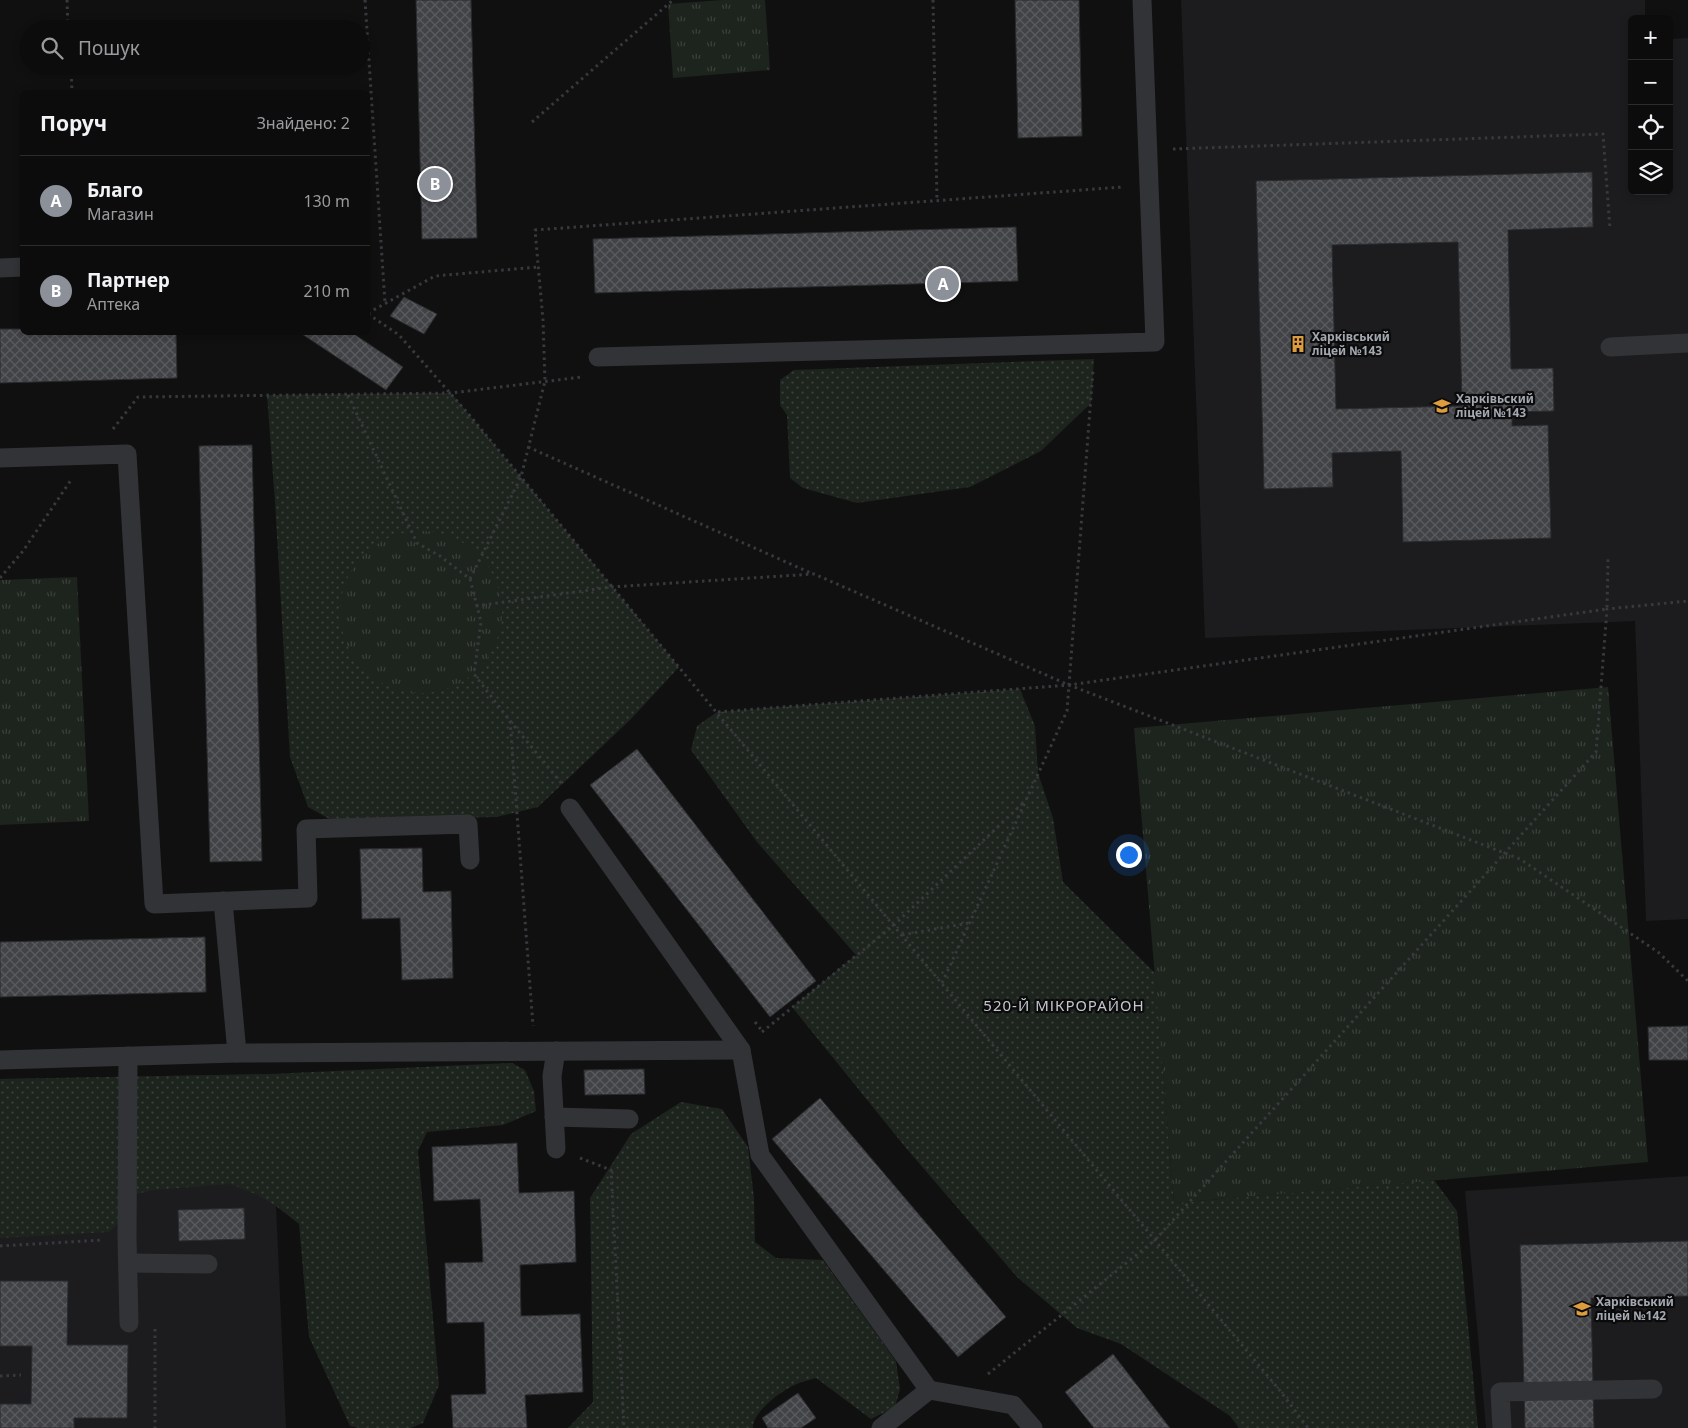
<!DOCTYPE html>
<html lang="uk">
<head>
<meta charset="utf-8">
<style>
  body { margin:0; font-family:"Noto Sans",sans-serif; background:#1a1a1b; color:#f1f3f6 }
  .controls { position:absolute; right:15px; top:15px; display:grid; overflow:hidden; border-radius:8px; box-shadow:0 2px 8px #0003 }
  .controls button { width:45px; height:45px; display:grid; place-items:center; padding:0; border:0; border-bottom:1px solid #2c2c2e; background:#0c0c0d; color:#f1f3f6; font:25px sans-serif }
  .you { position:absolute; left:1128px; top:854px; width:18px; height:18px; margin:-12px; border:4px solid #fff; border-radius:50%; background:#1a73e8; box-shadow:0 0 0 8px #1a73e833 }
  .badge { display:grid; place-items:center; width:32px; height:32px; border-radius:50%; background:#8c9099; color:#fff; font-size:16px; font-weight:700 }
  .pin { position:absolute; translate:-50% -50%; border:2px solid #fff; box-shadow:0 1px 5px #0006 }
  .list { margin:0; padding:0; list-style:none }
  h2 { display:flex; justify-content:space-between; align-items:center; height:65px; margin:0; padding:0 20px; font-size:21px }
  h2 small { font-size:16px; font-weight:400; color:#9a9b9d }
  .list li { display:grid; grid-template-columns:32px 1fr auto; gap:15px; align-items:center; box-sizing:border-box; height:90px; padding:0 20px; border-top:1px solid #2c2c2e }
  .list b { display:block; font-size:19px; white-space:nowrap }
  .list p { margin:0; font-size:16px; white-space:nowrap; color:#9a9b9d }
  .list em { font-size:16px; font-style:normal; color:#9a9b9d }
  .icon { flex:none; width:28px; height:28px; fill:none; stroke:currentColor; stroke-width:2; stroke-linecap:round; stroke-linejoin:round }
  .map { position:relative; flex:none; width:1688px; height:1428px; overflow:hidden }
  .search { position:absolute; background:#0c0c0d; box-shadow:0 2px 8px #0003; left:20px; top:20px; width:350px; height:55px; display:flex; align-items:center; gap:12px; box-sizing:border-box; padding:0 18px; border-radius:28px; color:#9a9b9d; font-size:19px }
  .panel { position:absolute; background:#0c0c0d; box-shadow:0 2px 8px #0003; left:20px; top:90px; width:350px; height:245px; border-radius:8px }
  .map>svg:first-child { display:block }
</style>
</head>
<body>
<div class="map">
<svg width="1688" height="1428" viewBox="0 0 1688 1428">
  <defs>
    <pattern id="grass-dots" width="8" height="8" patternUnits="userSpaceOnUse" patternTransform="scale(1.25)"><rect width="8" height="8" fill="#1d231d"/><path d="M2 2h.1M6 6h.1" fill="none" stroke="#3b403b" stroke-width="1.8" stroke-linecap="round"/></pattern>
    <pattern id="park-tufts" width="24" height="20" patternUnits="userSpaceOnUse" patternTransform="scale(1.25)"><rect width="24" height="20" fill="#1d231d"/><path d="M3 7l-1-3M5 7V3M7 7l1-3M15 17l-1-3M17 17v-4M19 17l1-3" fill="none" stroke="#3b403b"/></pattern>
    <pattern id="building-cross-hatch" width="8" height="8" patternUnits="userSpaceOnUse" patternTransform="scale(1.25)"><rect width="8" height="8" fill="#424347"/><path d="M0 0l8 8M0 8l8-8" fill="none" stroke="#5a5b5f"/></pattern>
  </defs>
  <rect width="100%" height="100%" fill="#101011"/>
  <g fill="#1c1c1e">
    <polygon points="1181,0 1645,0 1645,19 1632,19 1632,191 1669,191 1669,39 1688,38 1688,919 1646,921 1635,621 1205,638"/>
    <polygon points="270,1074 286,1428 0,1428 0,1079"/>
    <polygon points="1688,1176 1688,1428 1486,1428 1465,1191"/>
  </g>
  <g fill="url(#grass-dots)">
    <polygon points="1094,359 1091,403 1041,451 970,487 857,503 803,488 790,478 787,415 780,405 780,380 794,370"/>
    <polygon points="451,393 679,667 631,719 538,807 496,817 333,821 308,807 290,757 275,502 267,395"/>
    <polygon points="1020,689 1035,726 1038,773 1053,818 1063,882 1155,973 1174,1203 1434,1180 1457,1211 1478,1428 1239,1428 1230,1416 1121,1344 1077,1328 1017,1277 906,1148 792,1007 856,955 757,842 691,750 697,726 717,712"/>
    <polygon points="512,1063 525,1070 534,1091 536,1111 503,1125 427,1132 418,1151 439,1385 423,1423 411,1428 360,1428 350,1426 309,1337 299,1224 276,1206 258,1195 230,1184 154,1190 122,1197 118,1224 109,1232 0,1238 0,1079 270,1074"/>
    <path d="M681 1102 722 1109 748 1147 754 1198 755 1242 776 1258 823 1260 896 1361 900 1389 895 1407 871 1419 816 1378C810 1380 803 1381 797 1384 783 1389 752 1412 753 1428H568L593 1402 590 1198 631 1134Z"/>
  </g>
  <g fill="url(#park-tufts)">
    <polygon points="722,0 765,0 770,70 673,78 668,4"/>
    <circle cx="421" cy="612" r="81"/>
    <polygon points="77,577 89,821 0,825 0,580"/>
    <polygon points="1608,687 1648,1162 1174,1203 1134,728"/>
  </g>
  <g fill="url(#building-cross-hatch)" stroke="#2a2b2d" fill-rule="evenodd">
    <polygon points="416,0 471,0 477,238 422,239"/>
    <polygon points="1015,0 1079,0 1082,136 1018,138"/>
    <path d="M1592 172 1593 227 1508 230 1511 369 1553 368 1554 411 1512 412V426L1548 425 1551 538 1403 542 1401 451 1332 453 1333 487 1264 489 1256 181ZM1458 242 1462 406 1336 409 1332 245Z"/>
    <polygon points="1016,227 1018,281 595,293 593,239"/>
    <polygon points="404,297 437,314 424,334 390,316"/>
    <polygon points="0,329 22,329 22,332 176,332 177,378 0,383"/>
    <polygon points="299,332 351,332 403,367 386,390"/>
    <polygon points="252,445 262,861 210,862 199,446"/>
    <polygon points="637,749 816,981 770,1017 590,785"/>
    <polygon points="422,848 423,892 451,891 453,978 402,980 400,918 362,919 360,849"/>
    <polygon points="205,937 206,992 0,997 0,942"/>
    <polygon points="1688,1026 1688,1060 1649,1060 1648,1027"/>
    <polygon points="644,1069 645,1094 585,1095 584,1070"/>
    <polygon points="820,1098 1006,1317 958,1357 772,1139"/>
    <polygon points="517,1143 519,1193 574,1191 576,1262 520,1265 521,1316 580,1314 583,1392 525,1395 527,1428 453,1428 451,1395 486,1394 484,1322 447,1323 445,1263 483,1262 480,1199 434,1201 432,1147"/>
    <polygon points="244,1208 245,1239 179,1241 178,1210"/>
    <polygon points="1688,1241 1688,1296 1591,1298 1594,1428 1525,1428 1520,1245"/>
    <polygon points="0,1281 68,1281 67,1345 128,1345 127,1418 74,1418 74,1428 0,1428 0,1404 31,1404 32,1346 0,1346"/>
    <polygon points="1113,1354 1170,1428 1094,1428 1065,1392"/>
    <polygon points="798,1393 816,1418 801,1428 768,1428 762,1418"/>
  </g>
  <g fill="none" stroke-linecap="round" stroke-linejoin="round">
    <g stroke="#38393d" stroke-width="3" stroke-dasharray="2.5 4" stroke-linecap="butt">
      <polyline points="67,0 68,29"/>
      <polyline points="365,0 385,303"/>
      <polyline points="933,0 937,201"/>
      <polyline points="71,66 72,92"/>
      <polyline points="532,122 673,0"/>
      <polyline points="1173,149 1603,134 1610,229"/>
      <polyline points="368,313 435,276 538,267"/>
      <polyline points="368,314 399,335 471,417 1281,1392 1308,1428"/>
      <polyline points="348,395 417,543 440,556 470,579 481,622 474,674 510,721 533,1026"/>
      <polyline points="113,429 138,397 451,393 582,377"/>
      <polyline points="528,447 813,574"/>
      <polyline points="0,578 23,551 71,480"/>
      <polyline points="470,579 521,477 545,381 543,320 535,230 1123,187"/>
      <polyline points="476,606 611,587 814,574 1069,685 1520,859 1658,952 1688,981"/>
      <polyline points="718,712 1069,685 1607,609 1608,559"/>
      <polyline points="510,721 562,784"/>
      <polyline points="902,935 969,923"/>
      <polyline points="942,983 1067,711 1093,370"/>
      <polyline points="755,1022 763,1032"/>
      <polyline points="762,1032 894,925 1024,802"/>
      <polyline points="580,1158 611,1170 624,1428"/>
      <polyline points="0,1246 102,1240"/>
      <polyline points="155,1329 155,1428"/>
      <polyline points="988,1374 1155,1240 1596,752 1607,609 1688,601"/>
      <polyline points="0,1376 21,1375"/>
    </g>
    <g stroke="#323336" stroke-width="19">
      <polyline points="0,268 22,267"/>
      <polyline points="1610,347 1688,343"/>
      <polyline points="598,357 1155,342 1142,0"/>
      <polyline points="0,458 127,454 154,904 308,898 306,829 468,824 470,860"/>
      <polyline points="570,808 741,1050 760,1155 929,1390 1013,1405 1033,1428"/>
      <polyline points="223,901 237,1053"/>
      <polyline points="556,1051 552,1076 556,1149"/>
      <polyline points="128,1056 127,1238 129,1323"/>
      <polyline points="0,1060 237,1053 741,1050"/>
      <polyline points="554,1117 629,1119"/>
      <polyline points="128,1263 208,1264"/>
      <polyline points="881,1428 929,1390"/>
      <polyline points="1502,1428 1500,1392 1653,1389"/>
    </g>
  </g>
  <defs>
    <g id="building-bare" transform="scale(1.35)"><path d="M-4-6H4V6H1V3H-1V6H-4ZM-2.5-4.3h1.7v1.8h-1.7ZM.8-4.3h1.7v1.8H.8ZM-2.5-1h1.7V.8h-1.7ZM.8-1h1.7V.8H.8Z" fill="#dd9c3d" stroke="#0b0b0c" stroke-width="2.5" paint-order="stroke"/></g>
    <g id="school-bare" transform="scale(1.35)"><path d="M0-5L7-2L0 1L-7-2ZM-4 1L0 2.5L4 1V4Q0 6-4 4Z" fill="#dd9c3d" stroke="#0b0b0c" stroke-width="2.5" paint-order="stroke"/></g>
  </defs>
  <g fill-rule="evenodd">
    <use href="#building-bare" x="1298" y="344"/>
    <use href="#school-bare" x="1442" y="406"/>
    <use href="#school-bare" x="1582" y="1309"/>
  </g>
  <g text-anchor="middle" stroke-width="4.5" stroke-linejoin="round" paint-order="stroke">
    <g font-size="12" font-weight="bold" fill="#a3a8b1" stroke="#0b0b0c" text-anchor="start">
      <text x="1312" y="341">Харківський<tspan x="1312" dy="14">ліцей №143</tspan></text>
      <text x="1456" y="403">Харківьский<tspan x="1456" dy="14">ліцей №143</tspan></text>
      <text x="1596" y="1306">Харківський<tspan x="1596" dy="14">ліцей №142</tspan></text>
    </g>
    <g font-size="15" letter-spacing="1" fill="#c3c7cd" stroke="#0b0b0c">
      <text x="1064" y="1011">520-Й МІКРОРАЙОН</text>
    </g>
  </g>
</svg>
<div class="controls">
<button>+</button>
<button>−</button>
<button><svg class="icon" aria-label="locate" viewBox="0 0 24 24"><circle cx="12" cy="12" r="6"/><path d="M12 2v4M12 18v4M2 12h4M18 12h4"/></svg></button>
<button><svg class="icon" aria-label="layers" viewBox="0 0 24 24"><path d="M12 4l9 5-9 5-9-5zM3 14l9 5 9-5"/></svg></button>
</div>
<div class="you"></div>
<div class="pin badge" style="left:943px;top:284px">A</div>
<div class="pin badge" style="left:435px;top:184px">B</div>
<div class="search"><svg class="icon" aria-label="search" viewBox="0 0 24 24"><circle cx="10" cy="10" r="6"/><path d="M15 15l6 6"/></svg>Пошук</div>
<section class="panel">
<h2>Поруч<small>Знайдено: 2</small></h2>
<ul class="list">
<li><span class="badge">A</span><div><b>Благо</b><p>Магазин</p></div><em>130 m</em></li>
<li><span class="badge">B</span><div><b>Партнер</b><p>Аптека</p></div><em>210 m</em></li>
</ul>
</section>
</div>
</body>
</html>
